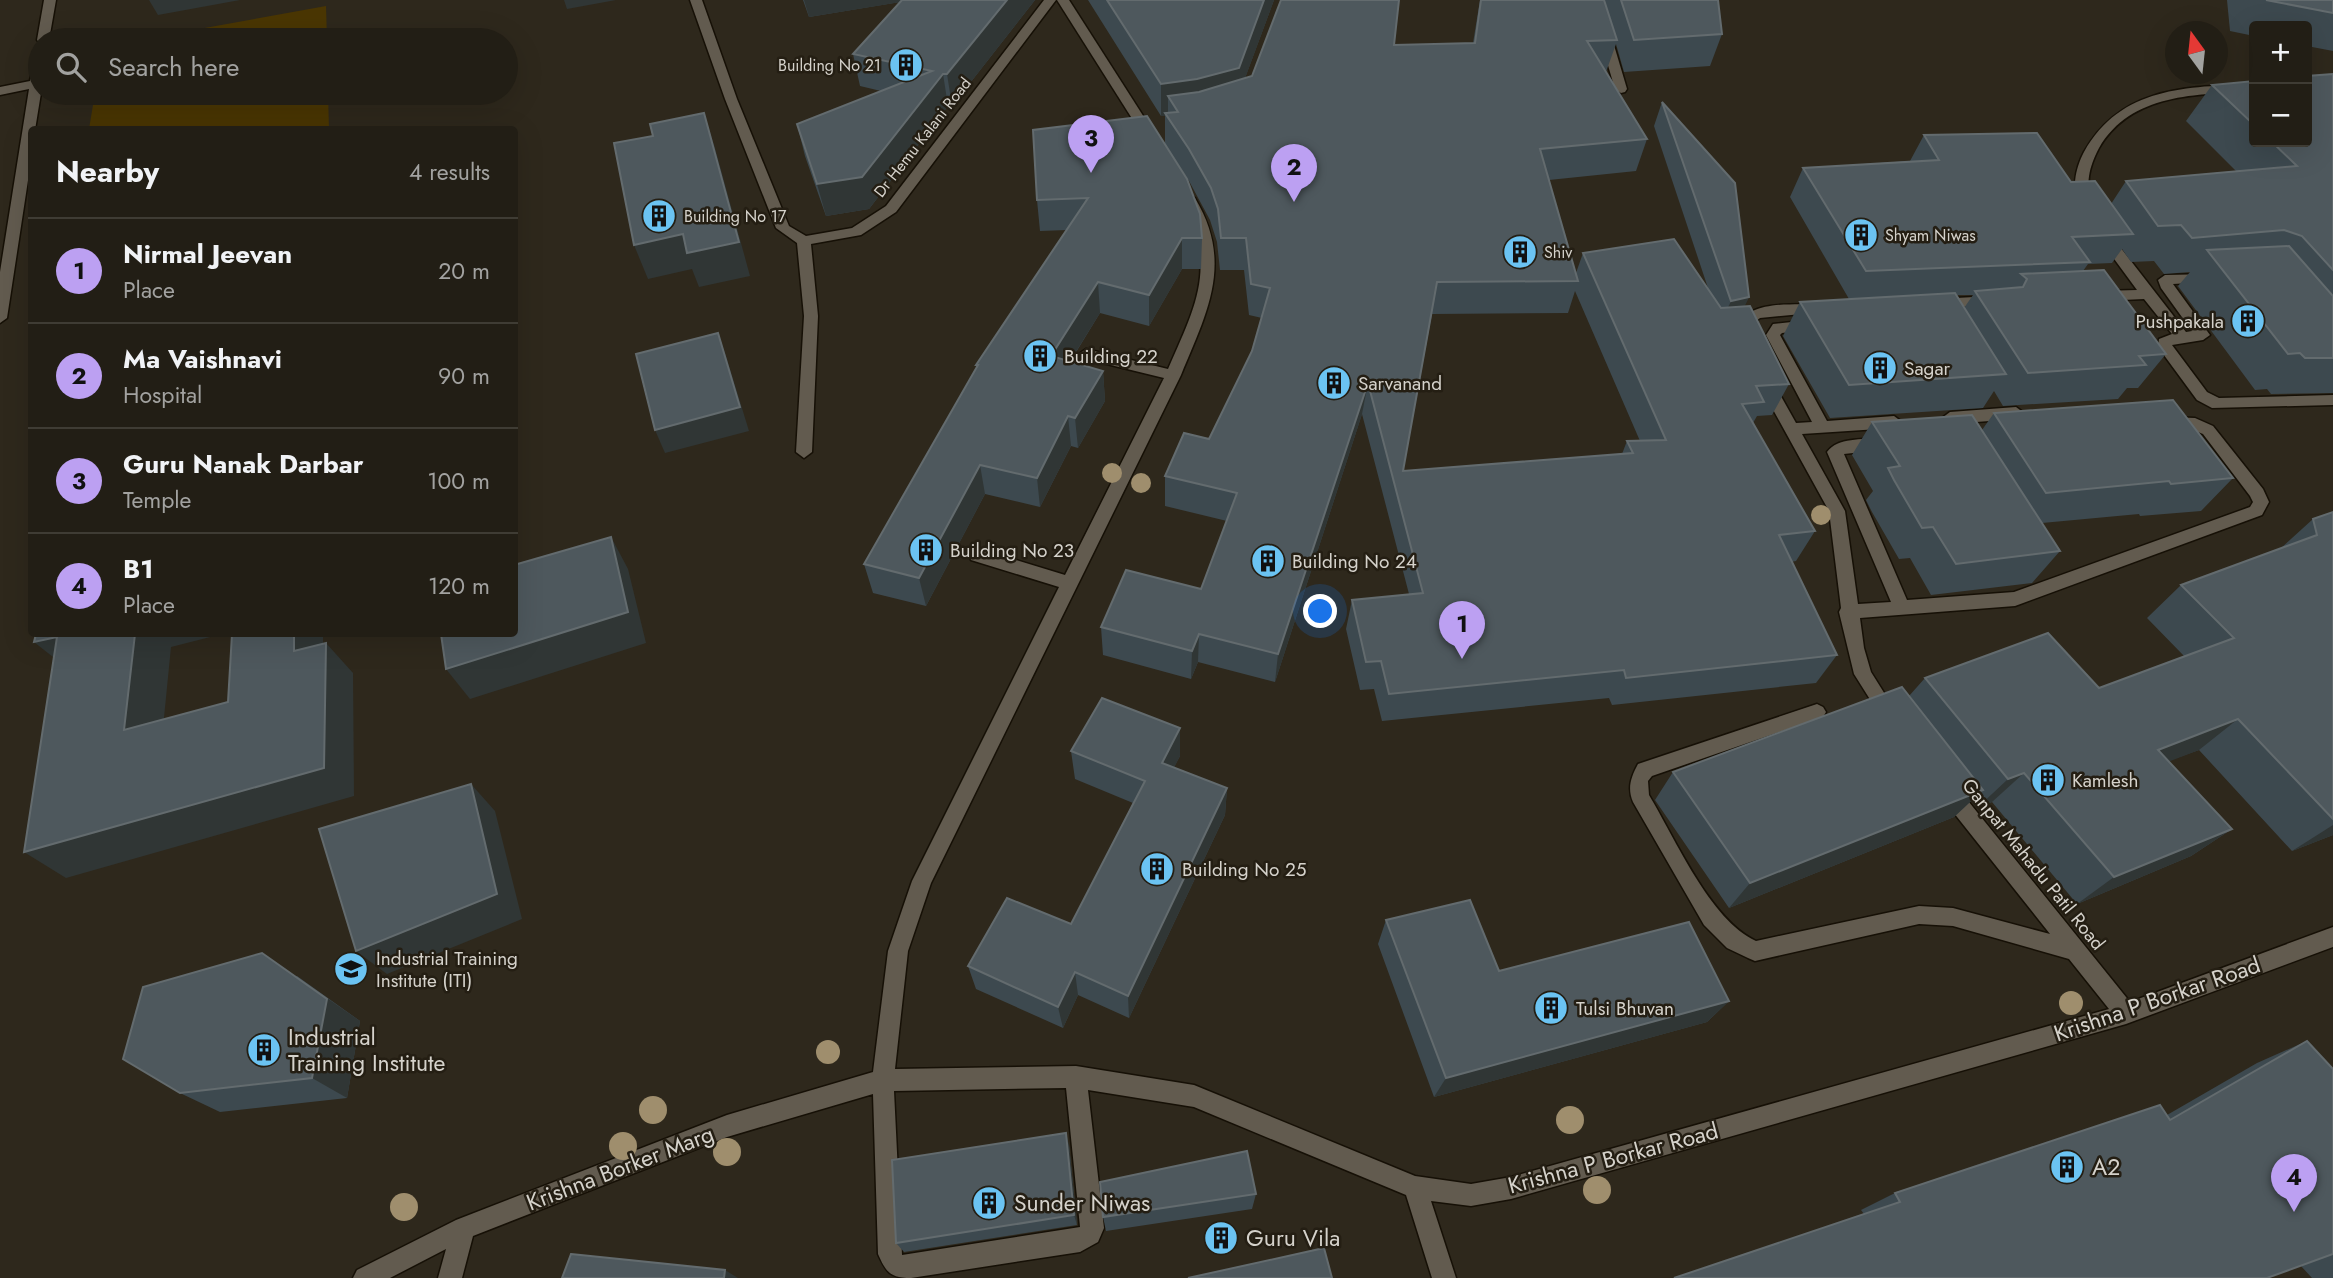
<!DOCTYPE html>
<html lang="en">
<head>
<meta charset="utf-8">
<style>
  body { margin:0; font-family:Jost,sans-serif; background:#2e2b22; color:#f1f3f6 }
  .controls { position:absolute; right:21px; top:21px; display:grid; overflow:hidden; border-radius:7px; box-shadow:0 7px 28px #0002 }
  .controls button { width:63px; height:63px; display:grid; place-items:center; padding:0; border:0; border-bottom:2px solid #3f3c34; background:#221e15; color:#f1f3f6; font:35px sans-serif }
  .compass { position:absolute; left:2165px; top:21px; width:63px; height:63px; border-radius:50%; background:#221e15; box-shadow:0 7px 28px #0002; rotate:345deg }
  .you { position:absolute; left:1321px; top:612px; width:24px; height:24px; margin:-18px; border:5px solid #fff; border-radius:50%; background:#1a73e8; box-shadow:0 0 0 10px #1a73e833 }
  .badge { display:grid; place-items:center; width:46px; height:46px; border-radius:50%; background:#bca0f2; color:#111; font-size:23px; font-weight:700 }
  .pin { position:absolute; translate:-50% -58px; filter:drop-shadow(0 2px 4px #0008) }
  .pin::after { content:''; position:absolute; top:37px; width:24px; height:21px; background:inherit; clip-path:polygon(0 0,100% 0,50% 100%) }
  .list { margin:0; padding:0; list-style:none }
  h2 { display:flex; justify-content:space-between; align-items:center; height:91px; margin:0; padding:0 28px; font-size:30px }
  h2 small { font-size:23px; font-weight:400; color:#a2a2a0 }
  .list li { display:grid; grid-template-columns:46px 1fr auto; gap:21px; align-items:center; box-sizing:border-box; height:105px; padding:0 28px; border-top:2px solid #3f3c34 }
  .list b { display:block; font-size:26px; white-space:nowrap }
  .list p { margin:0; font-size:23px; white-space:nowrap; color:#a2a2a0 }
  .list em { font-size:23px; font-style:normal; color:#a2a2a0 }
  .icon { flex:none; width:38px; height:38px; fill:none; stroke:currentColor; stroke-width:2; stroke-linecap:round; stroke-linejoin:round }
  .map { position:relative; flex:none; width:2333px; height:1278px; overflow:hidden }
  .search { position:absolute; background:#221e15; box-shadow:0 7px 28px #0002; left:28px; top:28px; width:490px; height:77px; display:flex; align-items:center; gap:18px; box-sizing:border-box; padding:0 24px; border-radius:38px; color:#a2a2a0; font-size:26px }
  .panel { position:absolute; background:#221e15; box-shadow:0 7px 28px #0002; left:28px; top:126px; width:490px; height:511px; border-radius:7px }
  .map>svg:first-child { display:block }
</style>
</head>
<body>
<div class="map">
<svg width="2333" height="1278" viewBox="0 0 2333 1278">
  <rect width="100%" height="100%" fill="#2e281c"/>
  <g fill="#4a3603">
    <polygon points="326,6 327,40 138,40"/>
    <polygon points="95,93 328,93 329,129 89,129"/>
  </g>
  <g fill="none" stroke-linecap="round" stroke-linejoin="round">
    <g stroke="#161006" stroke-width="3">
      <g id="minor">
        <polygon points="44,0 56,0 49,40 40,40 40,43 37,40"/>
        <polygon points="690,0 702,0 737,99 789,226 806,236 852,228 886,206 1044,0 1056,0 896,212 861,235 811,244 818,316 812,452 804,458 796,452 804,316 797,243 776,228 725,99"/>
        <polygon points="1057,0 1069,0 1156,136 1155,139 1145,139"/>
        <polygon points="1601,32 1611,35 1627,89 1625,92 1621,93 1615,89 1599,35"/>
        <polygon points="40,52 41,93 35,130 32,130 32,154 7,318 0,323 0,272 29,89 0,95 0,87 30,81 34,56"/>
        <path d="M2254 84V92C2197 94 2131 93 2099 148 2089 167 2085 184 2092 205L2085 209 2080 208C2071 190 2075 169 2084 152 2121 86 2187 87 2254 84Z"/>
        <path d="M1190 197 1195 198C1234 263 1207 312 1181 375L931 883 908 951 895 1069 1076 1066 1194 1085 1415 1176 1471 1184 1511 1177 2109 1009 2069 959 1953 926 1919 924 1755 961 1748 958 1727 948 1704 925 1633 802C1627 788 1631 777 1638 764L1817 704 1823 707 1826 712 1823 717 1652 776 1648 781 1649 795C1675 838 1710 920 1756 941L1919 906 1953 908 2050 934 1942 798 1940 792 1942 786 1949 784 1956 786 2130 1002 2333 927V947L2126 1024 1511 1199 1471 1206 1431 1201 1456 1278H1432L1406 1195 1194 1107 1088 1090 1104 1228 1098 1242 1080 1252 911 1278C890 1278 886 1272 878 1254L873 1094 727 1137 473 1236 462 1278H438L446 1249 390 1278H353L357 1270 456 1220 727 1115 873 1072 888 951 912 881 1059 587 971 560 969 555 971 550 977 548 1065 575 1164 378 1086 359 1079 354 1086 349 1168 369C1196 305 1217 268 1183 201ZM1066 1088 1080 1227 902 1255 894 1091Z"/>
        <polygon points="2105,233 2110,234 2186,332 2192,331 2161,288 2158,280 2165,275 2213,274 2215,277 2208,282 2173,284 2210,335 2203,340 2172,345 2207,392 2219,398 2333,395 2333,405 2212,408 2197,400 2158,347 2159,339 2172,334 2144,299 2101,301 2094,296 2101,291 2137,290 2098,237"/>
        <polygon points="1993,296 2000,301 1998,304 1937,309 1930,304 1937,299"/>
        <path d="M1818 304 1823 306 1825 309 1823 312 1760 318 1752 324 1747 336 1742 337 1735 332C1744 299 1790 305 1818 304Z"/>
        <path d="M1810 320 1817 325 1815 329 1782 333 1780 335 1827 421 1894 416 1902 422 1894 428 1802 434 1845 511 1858 604 1891 602 1827 452C1838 437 1862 440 1880 438L1888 444 1880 450 1844 454 1907 600 2014 592 2250 507 2253 502 2250 496 2203 434 2193 430 2165 427 2162 423 2170 417 2195 418 2213 426 2263 489 2269 502 2262 515 2015 606 1860 618 1864 648 1871 672 1898 715 1895 720 1889 723 1883 720 1854 674 1839 612 1841 608 1829 511 1760 386 1763 382H1773L1796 423 1812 422 1766 335 1773 324Z"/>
        <polygon points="2016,407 2024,413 2016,419 1950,424 1942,418 1950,412"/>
      </g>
    </g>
    <use href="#minor" fill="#625b4f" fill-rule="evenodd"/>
  </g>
  <g fill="#9f8e6d">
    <circle cx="1112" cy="473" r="10"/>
    <circle cx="1141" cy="483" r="10"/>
    <circle cx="1821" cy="515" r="10"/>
    <circle cx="2071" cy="1003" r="12"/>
    <circle cx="828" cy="1052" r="12"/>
    <circle cx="653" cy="1110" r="14"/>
    <circle cx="1570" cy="1120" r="14"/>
    <circle cx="623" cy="1146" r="14"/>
    <circle cx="727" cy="1152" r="14"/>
    <circle cx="1597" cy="1190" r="14"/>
    <circle cx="404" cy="1207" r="14"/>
  </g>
  <g fill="#3d494f" fill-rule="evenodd">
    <polygon points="803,0 1035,0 952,106 948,106 869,209 826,216 805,156 797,124 881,91 860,86 853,54 900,2 809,17"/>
    <path d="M1088 0H1274L1245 78 1394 45 1473 43 1480 0H1718L1722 34 1710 66 1624 72 1616 44 1606 72 1647 139 1636 171 1549 180 1576 273 1583 253 1708 288 1654 126 1662 102 1749 297 1744 306 1789 384 1772 415 1757 416 1753 423 1815 531 1796 561 1791 562 1837 655 1816 683 1612 705 1609 698 1382 721 1374 689 1360 690 1346 629 1352 600 1409 594 1362 414 1275 682 1198 662 1191 679 1103 655 1101 627 1201 589 1227 521 1165 506V476L1209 439 1252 351 1262 318 1249 315 1244 270H1220L1217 242 1210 220 1189 181 1177 163 1202 238 1201 269H1182L1149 326 1100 313 1070 362 1103 371 1105 401 1078 448 1071 446 1040 507 985 494 926 606 873 593 864 564 976 368V365L1067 230 1040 231 1037 200 1165 144V116H1161ZM1575 291 1640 441H1627L1622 454 1403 471 1432 314 1568 313Z"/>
    <polygon points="2227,0 2333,0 2333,51 2307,46 2307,26 2254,26 2254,36 2230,31"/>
    <path d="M2333 74V393L2271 394 2267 389 2255 390 2178 286 2190 272 2164 274 2154 261 2131 262 2122 249 2112 263 2088 264 2083 271 2166 354 2138 388H2127L2118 399 2003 406 1994 391 1983 408 1830 418 1783 336 1800 302 1849 299 1790 197 1803 168 1910 161 1924 135 2071 182 2111 204 2126 181 2236 171 2186 121 2212 85 2254 81V142H2307ZM1956 295H1973L1964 308Z"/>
    <polygon points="1994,413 2233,478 2201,511 2140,516 2139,514 2042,523 2060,551 2032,583 1931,595 1910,558 1899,559 1872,512 1866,500 1873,491 1852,455 1872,422 1982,430"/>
    <polygon points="2333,512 2333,835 2292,851 2199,750 2168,761 2232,829 2191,856 2077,904 1992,802 1977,808 1971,801 1954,817 1729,908 1655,800 1673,772 1909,696 1925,678 2099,688 2184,656 2147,618 2181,585 2280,549 2313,519"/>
    <polygon points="1071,751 1180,756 1174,767 1227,788 1225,815 1129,1018 1078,995 1063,1028 976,989 968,966 1071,924 1133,803 1075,779"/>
    <polygon points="1386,920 1499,971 1729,1001 1707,1022 1434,1097 1378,944"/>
    <polygon points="297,976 360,1021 347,1098 220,1112 180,1093"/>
    <polygon points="2307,1041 2333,1069 2333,1278 2312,1278 2301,1266 1864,1214 1861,1210 1895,1193 2167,1115 2257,1063"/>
    <polygon points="1069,1145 1077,1225 904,1252 896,1243"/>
    <polygon points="1256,1194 1252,1209 1106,1231 1103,1217"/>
  </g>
  <g fill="#303635">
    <polygon points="149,0 240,0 158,15"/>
    <polygon points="564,0 616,0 567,9"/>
    <polygon points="804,0 913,0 809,17"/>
    <polygon points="1007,0 1035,0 952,106 947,74"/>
    <polygon points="1264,0 1274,0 1237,100 1178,112 1168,96 1168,115 1165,113 1165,116 1161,116 1161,84"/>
    <polygon points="943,74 948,106 869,209 826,216 817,184"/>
    <polygon points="704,113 715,148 750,276 699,287 692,269 648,279 634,245 683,234"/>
    <polygon points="1182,238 1182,269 1149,326 1149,295"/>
    <polygon points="1098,282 1100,313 1054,387 1051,356"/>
    <polygon points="1749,297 1738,321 1720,325 1731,301"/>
    <polygon points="718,333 726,356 749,431 665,453 655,430"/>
    <polygon points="1103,371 1105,401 1078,448 1075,418"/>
    <polygon points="1368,383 1362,414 1275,682 1278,654"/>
    <polygon points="1068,416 1071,446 1040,507 1037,478"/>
    <polygon points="980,465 985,494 926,606 919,578"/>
    <polygon points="611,537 628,569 646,643 470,699 446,669"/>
    <polygon points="135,634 222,634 171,647 160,758 124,730"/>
    <polygon points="294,634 323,634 323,681 294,651"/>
    <polygon points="1199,634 1198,662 1191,679 1192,651"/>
    <polygon points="57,637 72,672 34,642"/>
    <polygon points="326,643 353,673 354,796 66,878 24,852"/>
    <polygon points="2238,719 2199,750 2121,780 2158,750"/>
    <polygon points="1180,728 1180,756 1163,790 1162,763"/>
    <polygon points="2024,773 1992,802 1977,808 2008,779"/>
    <polygon points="471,784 495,811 522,919 387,974 356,951"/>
    <polygon points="1227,788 1225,815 1129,1018 1128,996"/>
    <polygon points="1983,790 1954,817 1729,908 1750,883"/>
    <polygon points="2333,825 2333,835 2292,851"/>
    <polygon points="2232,829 2191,856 2077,904 2114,877"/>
    <polygon points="262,953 360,1021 347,1098 312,1078"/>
    <polygon points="1075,972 1078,995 1063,1028 1058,1007"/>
    <polygon points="1729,1001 1707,1022 1434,1097 1446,1078"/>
    <polygon points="1066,1133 1069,1145 1077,1225 1074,1215"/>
    <polygon points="725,1270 738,1278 724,1278"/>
  </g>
  <g fill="#4e585d" stroke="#636b6e" stroke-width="2">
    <polygon points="902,0 1007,0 947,74 943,74 862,177 817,184 797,124 932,71 853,54"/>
    <polygon points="1107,0 1264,0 1239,68 1197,79 1161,84"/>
    <polygon points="1281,0 1399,0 1394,45 1475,43 1481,0 1604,0 1617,40 1587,41 1647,139 1540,149 1578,281 1437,282 1403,471 1633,453 1627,441 1666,440 1583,253 1674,239 1721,308 1750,306 1789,384 1756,386 1764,402 1742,404 1815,531 1779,535 1837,655 1626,678 1624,670 1389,694 1381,661 1366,662 1352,600 1423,593 1368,383 1278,654 1199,634 1192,651 1101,627 1126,570 1201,589 1237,493 1165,476 1184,433 1209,439 1252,351 1270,288 1251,284 1246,238 1221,238 1218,209 1211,188 1189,149 1165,113 1178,112 1168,96 1199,92 1252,76"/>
    <polygon points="1621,0 1718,0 1722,34 1634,40"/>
    <polygon points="2266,0 2333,0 2333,13"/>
    <polygon points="2333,74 2333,270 2302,236 2284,230 2192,238 2181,225 2158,226 2126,181 2297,166 2272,142 2307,142 2307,76"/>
    <polygon points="2254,81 2254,125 2212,85"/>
    <polygon points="1662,102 1735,183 1749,297 1731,301"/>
    <polygon points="704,113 739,242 687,253 683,234 634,245 614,143 653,136 650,124"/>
    <polygon points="1147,116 1187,179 1200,214 1202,238 1182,238 1149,295 1098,282 1051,356 1103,371 1075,418 1068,416 1037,478 980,465 919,578 864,564 978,365 976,365 1088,198 1037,200 1033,130"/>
    <polygon points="2037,133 2071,182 2095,181 2133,234 2072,237 2090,262 1866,271 1803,168 1939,160 1924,135"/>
    <polygon points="2289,246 2333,296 2333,358 2305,358 2300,353 2288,354 2207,250"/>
    <polygon points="2104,270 2166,354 2139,356 2146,365 2028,373 1975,291 2023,287 2027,279 2021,274"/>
    <polygon points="1955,293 2006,374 1849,385 1800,302"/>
    <polygon points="718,333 740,407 655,430 636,354"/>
    <polygon points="2173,400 2233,478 2171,484 2169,481 2046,493 1994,413"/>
    <polygon points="1972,415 2060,551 1956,564 1933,527 1922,528 1894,480 1888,468 1900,466 1872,422"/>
    <polygon points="2333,512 2333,819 2238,719 2158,750 2232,829 2114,877 2024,773 2008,779 1925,678 2048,633 2099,688 2234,638 2181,585 2317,535 2313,519"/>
    <polygon points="611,537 628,612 446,669 441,634 514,634 514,565"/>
    <polygon points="36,634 135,634 124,730 228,702 232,634 294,634 294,651 326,643 324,768 24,852 57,637 34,642"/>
    <polygon points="1902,687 1983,790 1750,883 1673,772"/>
    <polygon points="1102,698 1180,728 1162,763 1227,788 1128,996 1075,972 1058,1007 968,966 1007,898 1071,924 1145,781 1071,751"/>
    <polygon points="471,784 497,894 356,951 319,829"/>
    <polygon points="1470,900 1499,971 1689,922 1729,1001 1446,1078 1386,920"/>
    <polygon points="262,953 327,999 312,1078 180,1093 123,1059 143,987"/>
    <polygon points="2307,1041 2333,1069 2333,1254 2267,1278 1674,1278 1900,1202 1895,1193 2160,1105 2170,1120"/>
    <polygon points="1066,1133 1074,1215 896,1243 892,1160"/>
    <polygon points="1247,1151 1256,1194 1103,1217 1100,1182"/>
    <polygon points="1324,1248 1332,1278 1188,1278"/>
    <polygon points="571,1254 725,1270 724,1278 562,1278"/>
  </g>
  <defs>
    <g id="building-disc" transform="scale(1.75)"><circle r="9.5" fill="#6bc3f2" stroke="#241e13"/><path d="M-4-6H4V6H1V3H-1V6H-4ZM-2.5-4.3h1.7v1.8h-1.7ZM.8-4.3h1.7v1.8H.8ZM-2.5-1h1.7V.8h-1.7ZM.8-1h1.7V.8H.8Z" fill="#111"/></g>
    <g id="university-disc" transform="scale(1.75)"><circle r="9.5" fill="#6bc3f2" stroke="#241e13"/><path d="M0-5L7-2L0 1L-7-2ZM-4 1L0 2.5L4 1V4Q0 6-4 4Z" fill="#111"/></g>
  </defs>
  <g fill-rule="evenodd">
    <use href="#building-disc" x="906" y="65"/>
    <use href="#building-disc" x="659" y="216"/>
    <use href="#building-disc" x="1861" y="235"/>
    <use href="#building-disc" x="1520" y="252"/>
    <use href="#building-disc" x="2248" y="321"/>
    <use href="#building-disc" x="1040" y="356"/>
    <use href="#building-disc" x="1880" y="368"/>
    <use href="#building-disc" x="1334" y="383"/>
    <use href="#building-disc" x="926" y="550"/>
    <use href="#building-disc" x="1268" y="561"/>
    <use href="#building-disc" x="2048" y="780"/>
    <use href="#building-disc" x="1157" y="869"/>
    <use href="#university-disc" x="351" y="969"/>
    <use href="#building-disc" x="1551" y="1008"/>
    <use href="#building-disc" x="264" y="1050"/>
    <use href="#building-disc" x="2067" y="1167"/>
    <use href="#building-disc" x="989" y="1203"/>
    <use href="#building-disc" x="1221" y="1238"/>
  </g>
  <g text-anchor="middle" stroke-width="5" stroke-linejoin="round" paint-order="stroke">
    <g font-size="16" fill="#d5d2cb" stroke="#241e13" text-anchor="start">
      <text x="881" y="71" text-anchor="end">Building No 21</text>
      <text x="684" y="222">Building No 17</text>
      <text x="1885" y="241">Shyam Niwas</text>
      <text x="1544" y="258">Shiv</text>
    </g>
    <g font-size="16" fill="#d5d2cb" stroke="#241e13">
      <text transform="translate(922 137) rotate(-52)" y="6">Dr Hemu Kalani Road</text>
    </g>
    <g font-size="19" fill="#d5d2cb" stroke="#241e13" text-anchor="start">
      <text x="2224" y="328" text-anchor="end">Pushpakala</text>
      <text x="1064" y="363">Building 22</text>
      <text x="1904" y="375">Sagar</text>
      <text x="1358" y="390">Sarvanand</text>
      <text x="950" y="557">Building No 23</text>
      <text x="1292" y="568">Building No 24</text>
      <text x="2072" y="787">Kamlesh</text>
      <text x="1182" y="876">Building No 25</text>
      <text x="376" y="965">Industrial Training<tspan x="376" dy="22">Institute (ITI)</tspan></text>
      <text x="1576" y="1015">Tulsi Bhuvan</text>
    </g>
    <g font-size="19" fill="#d5d2cb" stroke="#241e13">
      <text transform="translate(2034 864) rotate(51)" y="7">Ganpat Mahadu Patil Road</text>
    </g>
    <g font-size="23" fill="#d5d2cb" stroke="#241e13">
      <text transform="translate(2157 999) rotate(-19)" y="8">Krishna P Borkar Road</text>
      <text transform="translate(1613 1158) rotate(-15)" y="8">Krishna P Borkar Road</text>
      <text transform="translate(620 1168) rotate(-21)" y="8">Krishna Borker Marg</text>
    </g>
    <g font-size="23" fill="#d5d2cb" stroke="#241e13" text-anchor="start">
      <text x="288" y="1045">Industrial<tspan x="288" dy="26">Training Institute</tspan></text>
      <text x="2092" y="1175">A2</text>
      <text x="1014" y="1211">Sunder Niwas</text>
      <text x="1246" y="1246">Guru Vila</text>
    </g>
  </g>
</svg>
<div class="controls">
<button>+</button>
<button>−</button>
</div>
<svg class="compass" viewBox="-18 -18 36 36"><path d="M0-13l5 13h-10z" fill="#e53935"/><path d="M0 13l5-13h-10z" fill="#a2a2a0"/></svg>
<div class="you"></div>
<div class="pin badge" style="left:1462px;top:659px">1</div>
<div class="pin badge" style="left:1294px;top:202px">2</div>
<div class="pin badge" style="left:1091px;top:173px">3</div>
<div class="pin badge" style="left:2294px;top:1212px">4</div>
<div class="search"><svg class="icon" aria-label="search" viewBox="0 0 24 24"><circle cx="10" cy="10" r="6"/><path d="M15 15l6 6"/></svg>Search here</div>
<section class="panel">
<h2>Nearby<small>4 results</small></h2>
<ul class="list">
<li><span class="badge">1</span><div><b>Nirmal Jeevan</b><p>Place</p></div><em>20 m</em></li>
<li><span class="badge">2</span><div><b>Ma Vaishnavi</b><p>Hospital</p></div><em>90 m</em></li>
<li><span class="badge">3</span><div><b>Guru Nanak Darbar</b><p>Temple</p></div><em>100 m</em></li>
<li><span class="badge">4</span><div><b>B1</b><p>Place</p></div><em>120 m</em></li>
</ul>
</section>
</div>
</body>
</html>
